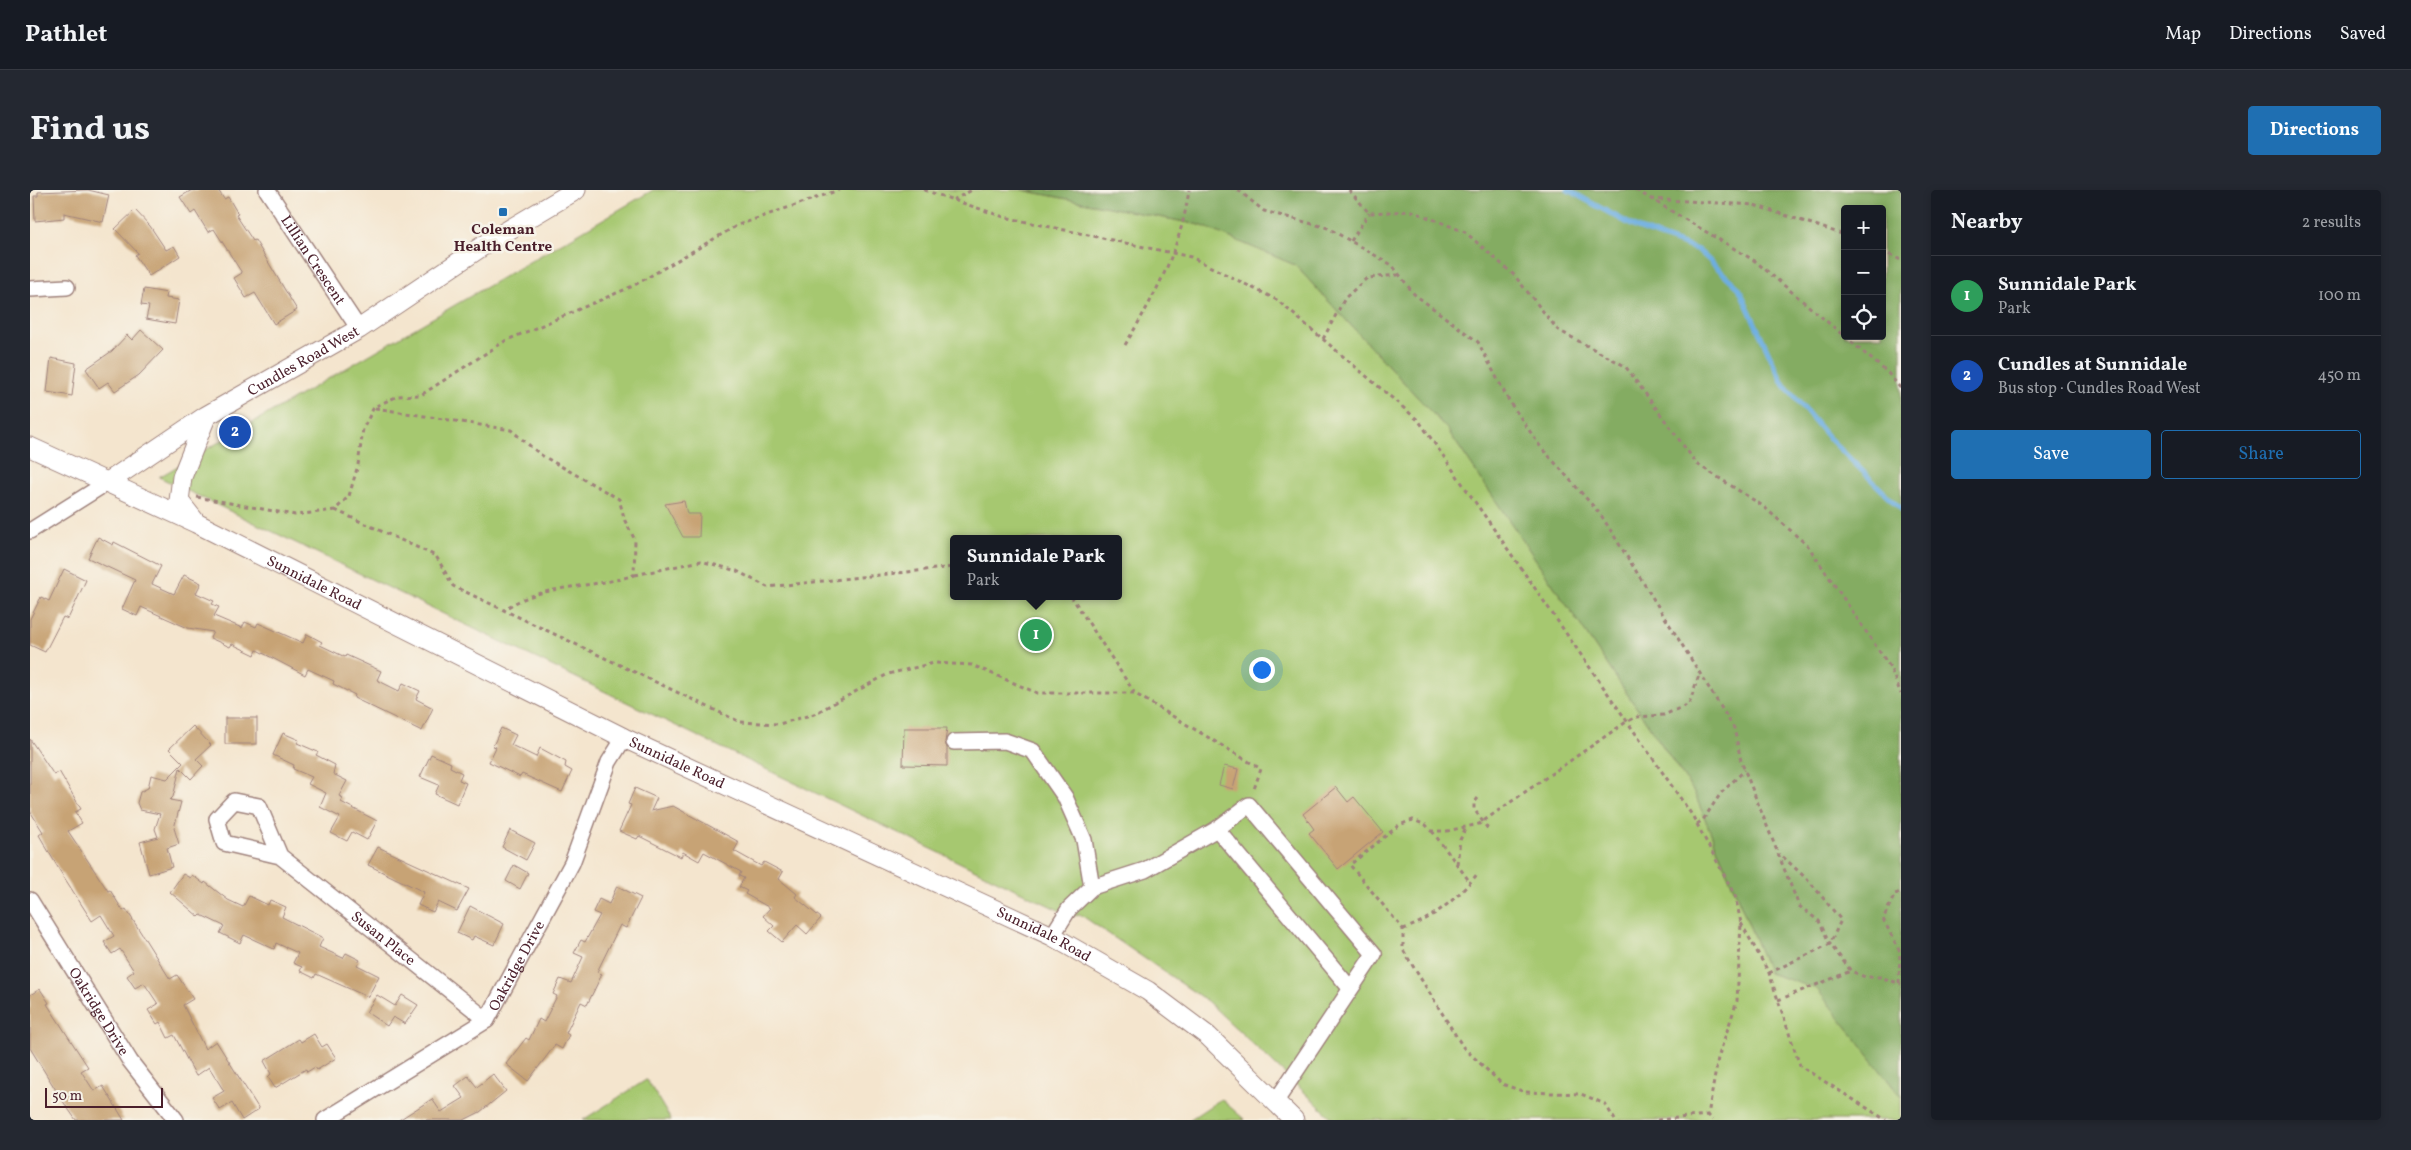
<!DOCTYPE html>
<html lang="en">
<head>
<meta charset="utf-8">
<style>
  body { margin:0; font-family:Vollkorn,serif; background:#242831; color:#f1f3f6 }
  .controls { position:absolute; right:15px; top:15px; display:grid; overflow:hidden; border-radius:5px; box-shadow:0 2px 8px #0003 }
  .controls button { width:45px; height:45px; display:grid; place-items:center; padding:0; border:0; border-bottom:1px solid #363941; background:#171b24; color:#f1f3f6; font:25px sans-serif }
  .scale { position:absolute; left:15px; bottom:12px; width:118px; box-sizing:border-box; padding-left:5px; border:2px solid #4a1f2b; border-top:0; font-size:14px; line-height:18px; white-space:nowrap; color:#4a1f2b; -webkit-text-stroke:4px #f7f3e8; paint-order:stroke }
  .you { position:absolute; left:1231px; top:479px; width:18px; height:18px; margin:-12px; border:4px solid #fff; border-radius:50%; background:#1a73e8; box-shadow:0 0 0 8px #1a73e833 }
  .badge { display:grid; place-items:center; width:32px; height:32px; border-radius:50%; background:#1f6fb2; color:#fff; font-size:16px; font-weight:700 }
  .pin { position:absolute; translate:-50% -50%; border:2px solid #fff; box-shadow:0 1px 5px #0006 }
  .popup { position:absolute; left:920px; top:345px; width:172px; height:65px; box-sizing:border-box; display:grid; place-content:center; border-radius:5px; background:#171b24; filter:drop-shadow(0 1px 4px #0005); font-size:16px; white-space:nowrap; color:#9ea1a6 }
  .popup b { font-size:19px; color:#f1f3f6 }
  .popup::after { content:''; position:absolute; left:50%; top:100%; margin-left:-10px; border:10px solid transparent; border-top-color:#171b24 }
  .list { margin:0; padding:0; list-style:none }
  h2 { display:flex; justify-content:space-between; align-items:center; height:65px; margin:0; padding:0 20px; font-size:21px }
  h2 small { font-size:16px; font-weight:400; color:#9ea1a6 }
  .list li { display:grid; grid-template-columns:32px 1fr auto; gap:15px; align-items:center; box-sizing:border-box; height:80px; padding:0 20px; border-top:1px solid #363941 }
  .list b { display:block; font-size:19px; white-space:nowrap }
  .list p { margin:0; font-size:16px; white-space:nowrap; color:#9ea1a6 }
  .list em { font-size:16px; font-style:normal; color:#9ea1a6 }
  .actions { display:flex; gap:10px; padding:15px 20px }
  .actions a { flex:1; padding:11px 0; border:1px solid #1f6fb2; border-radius:5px; text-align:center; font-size:18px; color:#1f6fb2 }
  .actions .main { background:#1f6fb2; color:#fff }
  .icon { flex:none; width:28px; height:28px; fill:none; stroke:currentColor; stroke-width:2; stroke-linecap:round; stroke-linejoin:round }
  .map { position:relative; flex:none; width:1871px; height:930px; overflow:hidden; border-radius:5px }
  header { display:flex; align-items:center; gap:30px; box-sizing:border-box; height:70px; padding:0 25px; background:#171b24; border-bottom:1px solid #363941 }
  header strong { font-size:24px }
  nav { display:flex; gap:28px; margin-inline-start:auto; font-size:18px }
  .intro { display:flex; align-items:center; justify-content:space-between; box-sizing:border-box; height:120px; padding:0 30px }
  h1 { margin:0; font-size:35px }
  .button { padding:12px 22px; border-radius:5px; background:#1f6fb2; color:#fff; font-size:18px; font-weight:700 }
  main { display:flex; gap:30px; padding:0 30px }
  aside { flex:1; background:#171b24; border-radius:5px; box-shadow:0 2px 8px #0003 }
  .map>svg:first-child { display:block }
</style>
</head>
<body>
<header>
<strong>Pathlet</strong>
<nav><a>Map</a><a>Directions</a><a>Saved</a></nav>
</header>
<div class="intro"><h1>Find us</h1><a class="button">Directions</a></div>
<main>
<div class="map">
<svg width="1871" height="930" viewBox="0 0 1871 930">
  <rect width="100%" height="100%" fill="#f7f3e8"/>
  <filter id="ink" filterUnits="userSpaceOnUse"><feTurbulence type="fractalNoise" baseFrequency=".02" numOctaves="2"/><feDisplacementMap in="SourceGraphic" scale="10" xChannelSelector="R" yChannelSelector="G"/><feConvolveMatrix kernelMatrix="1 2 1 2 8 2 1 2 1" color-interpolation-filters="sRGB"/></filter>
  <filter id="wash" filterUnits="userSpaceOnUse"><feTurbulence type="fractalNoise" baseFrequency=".0096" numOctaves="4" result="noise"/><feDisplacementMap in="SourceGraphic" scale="20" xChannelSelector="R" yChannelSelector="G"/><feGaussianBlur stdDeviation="1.12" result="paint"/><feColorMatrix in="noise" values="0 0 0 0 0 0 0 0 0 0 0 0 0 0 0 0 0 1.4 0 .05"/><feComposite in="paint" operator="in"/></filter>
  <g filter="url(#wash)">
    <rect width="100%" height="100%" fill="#f4e5ce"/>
    <g fill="#a6c870" stroke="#78744e" fill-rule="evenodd">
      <path d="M623 0H992L1170 35 1265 75 1417 239 1664 602 1739 783 1787 798 1871 907V930H1304L1177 811 1051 725 1041 726 129 287ZM924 349H1088V406H924Z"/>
      <polygon points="617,890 641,930 553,930 616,890"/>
      <polygon points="1191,909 1215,930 1159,930"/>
    </g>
    <path fill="#84ac62" stroke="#676646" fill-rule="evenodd" d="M992 0H1871V907L1787 799 1739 783 1664 602 1417 239 1265 75 1170 35ZM1815 19H1852V146H1815Z"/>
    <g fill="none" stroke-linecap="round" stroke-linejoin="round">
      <polyline stroke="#6daee1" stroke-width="5" points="1538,0 1607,38 1668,60 1709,98 1752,192 1797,246 1871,319"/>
    </g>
    <g id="blocks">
      <g fill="#c7a374">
        <polygon points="58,0 79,5 73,32 34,23 34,28 5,31 4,6 8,6 8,2"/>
        <polygon points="162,0 188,0 194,9 198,7 208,24 206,25 223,51 225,50 267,120 244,134 225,103 216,108 204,88 212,83 184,39 178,42 165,21 161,24 150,7"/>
        <polygon points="105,20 120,36 136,60 144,56 150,66 119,86 105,65 108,63 85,39"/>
        <polygon points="114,99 137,103 136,108 149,110 145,134 116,129 119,116 111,115"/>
        <polygon points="111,140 133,160 109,185 85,201 78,192 69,198 56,179 82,161 97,145 102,150"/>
        <polygon points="21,168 46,173 42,206 17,202"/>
        <polygon points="654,311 657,324 670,324 669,347 653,347 635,314"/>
        <polygon points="68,347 83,355 84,352 131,376 122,394 144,404 154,385 171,393 166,403 184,411 182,414 189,417 184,426 212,438 215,432 226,437 228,433 273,453 277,444 292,452 290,455 315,467 316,465 351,481 347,490 369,501 373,493 390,501 386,509 403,518 392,541 332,512 324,508 325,505 303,494 304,491 278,479 275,485 227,460 225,465 202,454 200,457 180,448 183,442 158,438 111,417 107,426 92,419 105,390 58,368"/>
        <polygon points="34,379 56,390 38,429 33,427 15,462 0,455 0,429 11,407 19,411"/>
        <rect x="195" y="528" width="32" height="26"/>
        <polygon points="163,536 181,555 166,569 173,576 161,589 150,578 143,607 140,610 151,612 144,638 149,654 137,658 142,677 119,684 110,652 128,647 125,639 130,624 110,620 107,613 110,602 118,598 121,585 137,589 153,573 139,559"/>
        <polygon points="471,538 486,545 481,555 506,567 510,558 536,572 535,577 542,581 532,602 492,584 490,587 459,572 466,557 463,556"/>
        <polygon points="874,538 917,538 915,552 917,558 917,576 873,575"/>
        <polygon points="253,543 269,550 267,553 288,562 286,565 305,575 303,584 317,591 309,606 313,608 311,612 347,631 337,650 322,642 317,651 301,643 310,627 290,617 296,603 278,594 282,587 263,579 264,575 243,565"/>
        <polygon points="0,549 24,585 29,581 51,619 45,622 52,633 38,641 78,701 80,700 93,721 96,719 140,789 147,785 163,809 153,815 175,859 186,851 229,919 212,930 202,913 190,920 182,908 194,901 179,877 166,886 144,845 138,848 130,832 127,834 118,820 128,814 114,793 105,798 97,786 104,781 90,759 82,764 74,752 84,746 71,725 62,731 30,681 9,645 13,642 0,621"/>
        <polygon points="401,564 421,573 420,577 432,583 429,590 436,593 427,614 405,604 409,595 390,587"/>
        <polygon points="1194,576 1208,579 1203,599 1189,595"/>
        <polygon points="1306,597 1318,612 1324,607 1353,642 1308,679 1279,643 1284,639 1273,624"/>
        <polygon points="605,598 627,608 621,621 643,616 709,652 704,661 731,676 734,672 753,682 749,689 767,704 765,707 791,728 777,744 767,735 752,752 739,741 744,736 733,726 740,718 715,704 717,701 709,697 714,688 709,686 711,682 674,662 669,671 653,662 651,667 609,646 607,649 589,641 601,615 598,614"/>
        <polygon points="480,640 505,653 496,670 472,657"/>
        <polygon points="348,657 439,699 427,721 408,712 403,722 388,715 394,702 338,675"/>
        <polygon points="484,675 498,683 490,699 476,691"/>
        <polygon points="153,684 160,688 162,685 174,694 175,692 198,710 213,717 219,706 238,715 240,710 256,717 252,727 293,748 289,757 313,768 316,763 330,770 327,775 349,786 338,807 286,784 284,788 270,781 272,777 263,773 268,763 246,753 244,759 214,745 210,753 190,743 194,736 171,725 169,727 140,702"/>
        <polygon points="587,696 611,708 596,738 590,735 567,782 572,784 557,815 551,812 536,843 539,845 532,859 525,855 498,891 476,874 496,848 499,850 509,829 514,832 527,806 523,804 530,789 541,793 553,767 544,763 551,750 555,752 570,725 563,722 569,709 579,714"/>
        <polygon points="440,716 474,734 464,755 444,746 442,750 427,743"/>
        <polygon points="10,799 19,813 17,814 58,877 51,881 64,901 73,896 94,930 46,930 32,910 0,858 0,805"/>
        <polygon points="347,805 365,816 372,805 388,815 375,834 363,827 357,836 336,822"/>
        <polygon points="284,844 292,857 297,854 306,868 287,880 285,877 277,882 276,879 245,898 238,887 241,884 234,871 269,849 271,852"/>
        <polygon points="463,884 476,901 450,922 434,930 369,930 402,909 411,922 434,908 425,896 438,886 447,897"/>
      </g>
    </g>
  </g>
  <g filter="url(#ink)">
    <use href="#blocks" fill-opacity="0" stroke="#9f827c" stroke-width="1"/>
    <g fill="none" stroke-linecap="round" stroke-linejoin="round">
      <g stroke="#9f827c" stroke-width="18">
        <g id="minor">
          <path id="s1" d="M237 0 329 139"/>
          <polyline points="0,99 37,97"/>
          <polyline points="0,341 78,292"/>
          <polyline points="924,552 975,551 1003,561 1035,607 1054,650 1062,697 1039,719 1022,746"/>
          <polyline points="1187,639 1320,798"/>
          <path id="s2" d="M250 666 229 616 204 611 187 629 194 653 250 666 457 830"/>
          <polyline points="1062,697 1115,680 1187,639 1219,615 1344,764 1246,911"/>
          <path id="s3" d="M0 710 100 871 146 930"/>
          <path id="s4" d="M295 930 457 830 542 673 579 572 594 548"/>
        </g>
      </g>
      <g stroke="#9f827c" stroke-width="21">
        <g id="major">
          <path id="s5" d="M0 257 166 333 594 548 1022 746 1118 801 1178 846 1264 930"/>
          <path id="s6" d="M78 292 176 226 329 139 460 51 546 0"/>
          <polyline points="164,330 149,311 152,287 176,227"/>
        </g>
      </g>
      <g stroke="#9f827c" stroke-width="3" stroke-dasharray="4 4" stroke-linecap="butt">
        <polyline points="894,0 974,27 1161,67 1247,110 1389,231 1662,625 1705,705 1711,733 1707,811 1688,868 1678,925 1683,930"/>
        <polyline points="1208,0 1234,21 1298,38 1362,75 1384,104 1448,152 1479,211 1510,256 1571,325 1704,538 1711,571 1769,716 1789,731 1800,754 1821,781 1835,787 1850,787 1871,794"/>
        <polyline points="1319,0 1339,23 1382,21 1435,42 1484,85 1528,140 1595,176 1667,274 1733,316 1778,356 1860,477 1871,504"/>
        <polyline points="1606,0 1725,71 1858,183 1871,199"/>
        <polyline points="1621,9 1724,15 1815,45"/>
        <polyline points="923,10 942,0"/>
        <polyline points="1321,51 1339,23"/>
        <polyline points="1852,61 1871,70"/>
        <polyline points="1293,149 1315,108 1337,88 1368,85"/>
        <path d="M1095 155C1125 105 1151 59 1159 0"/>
        <path d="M345 218 481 240 511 265 589 309 595 331 605 350 604 385C563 399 510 393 474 420"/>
        <polyline points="167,307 265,325 305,320 319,306 328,275 333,239 344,217 368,206 391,205 475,151 603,96 708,35 809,0"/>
        <polyline points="305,320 406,366 423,396 710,532 749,534 784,524 858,484 904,473 942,475 1007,503 1104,503 1231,579 1223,602"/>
        <polyline points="605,385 671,371 707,381 737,397 924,377"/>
        <polyline points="1041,406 1104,502"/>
        <polyline points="1448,608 1444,613 1444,619 1458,639"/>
        <polyline points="1667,634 1673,630 1691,603 1715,580"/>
        <polyline points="1402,641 1440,692"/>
        <polyline points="1427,674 1430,650 1436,637"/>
        <polyline points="1711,733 1739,783 1770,876 1856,930"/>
        <path d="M1373 739C1402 730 1429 707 1448 683"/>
        <polyline points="1739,783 1800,754 1811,730 1780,692 1750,664"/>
        <polyline points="1869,793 1870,762 1853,729 1865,704 1871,702"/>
        <polyline points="1748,810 1821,781"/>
        <polyline points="1585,930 1575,914 1551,904 1495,902 1472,894 1433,857 1373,760 1373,739 1320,675 1369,635 1383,630 1396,635 1401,641 1417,641 1449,634 1596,532 1607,527 1634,525 1659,514 1669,485"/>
        <polyline points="1627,930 1678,925"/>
      </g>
      <use href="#minor" stroke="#fff" stroke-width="15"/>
      <use href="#major" stroke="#fff" stroke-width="19"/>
    </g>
  </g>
  <rect fill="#1f6fb2" stroke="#f7f3e8" stroke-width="2" x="468" y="17" width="10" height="10" rx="2.5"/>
  <g text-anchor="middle" stroke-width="5" stroke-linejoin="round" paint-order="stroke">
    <g font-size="15" font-weight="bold" fill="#4a1f2b" stroke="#f7f3e8">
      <text x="473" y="44">Coleman<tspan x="473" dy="17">Health Centre</tspan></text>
    </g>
    <g font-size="15" fill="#4a1f2b" stroke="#f7f3e8">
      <text dy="5" stroke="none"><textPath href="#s1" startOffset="84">Lillian Crescent</textPath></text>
      <text dy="5" stroke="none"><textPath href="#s6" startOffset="230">Cundles Road West</textPath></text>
      <text dy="5" stroke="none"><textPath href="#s5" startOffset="315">Sunnidale Road</textPath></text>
      <text dy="5" stroke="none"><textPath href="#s5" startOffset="720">Sunnidale Road</textPath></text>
      <text dy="5" stroke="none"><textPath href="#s5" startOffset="1125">Sunnidale Road</textPath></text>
      <text dy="5" stroke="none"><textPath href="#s2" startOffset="319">Susan Place</textPath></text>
      <text dy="5" stroke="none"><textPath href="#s4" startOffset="252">Oakridge Drive</textPath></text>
      <text dy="5" stroke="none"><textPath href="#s3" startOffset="131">Oakridge Drive</textPath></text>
    </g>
  </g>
</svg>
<div class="controls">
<button>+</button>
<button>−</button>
<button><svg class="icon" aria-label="locate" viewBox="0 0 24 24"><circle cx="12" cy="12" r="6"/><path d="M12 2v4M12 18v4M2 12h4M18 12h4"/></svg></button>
</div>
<div class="scale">50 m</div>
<div class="you"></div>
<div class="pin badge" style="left:1006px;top:445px;background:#2e9e5b">1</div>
<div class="popup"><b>Sunnidale Park</b>Park</div>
<div class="pin badge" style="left:205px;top:242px;background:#1a4fb4">2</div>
</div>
<aside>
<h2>Nearby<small>2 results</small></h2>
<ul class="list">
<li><span class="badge" style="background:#2e9e5b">1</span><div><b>Sunnidale Park</b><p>Park</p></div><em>100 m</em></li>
<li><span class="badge" style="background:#1a4fb4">2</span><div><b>Cundles at Sunnidale</b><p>Bus stop · Cundles Road West</p></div><em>450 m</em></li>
</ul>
<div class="actions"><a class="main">Save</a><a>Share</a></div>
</aside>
</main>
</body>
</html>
